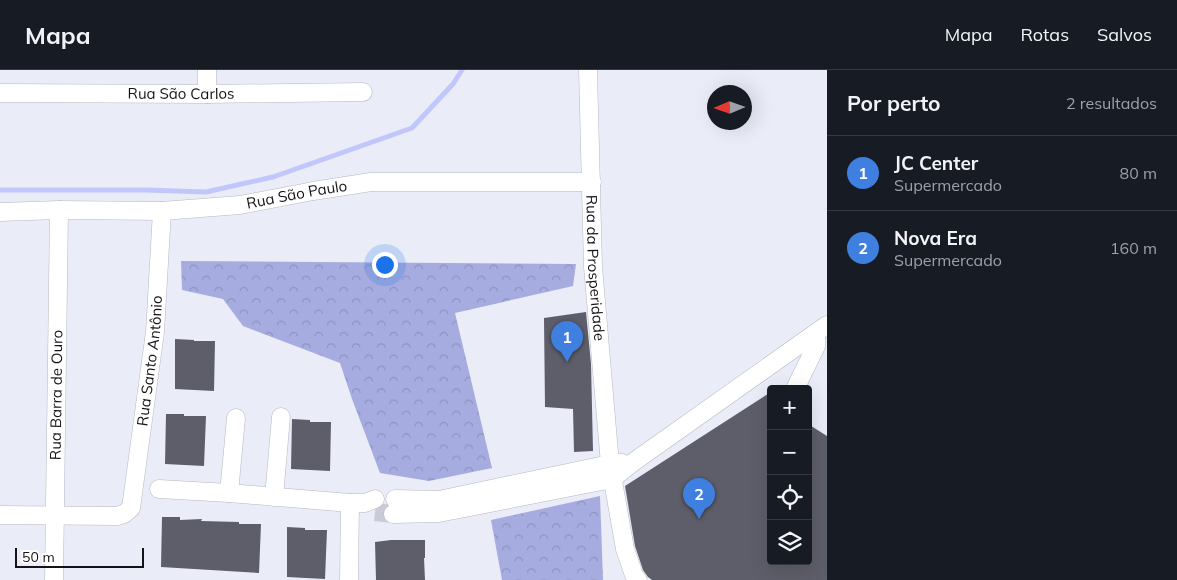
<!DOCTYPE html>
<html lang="pt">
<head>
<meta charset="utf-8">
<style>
  body { margin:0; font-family:Mulish,sans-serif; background:#242831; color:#f1f3f6 }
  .controls { position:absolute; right:15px; bottom:15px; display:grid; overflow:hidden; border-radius:5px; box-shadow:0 5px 20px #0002 }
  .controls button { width:45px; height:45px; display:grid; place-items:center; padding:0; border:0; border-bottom:1px solid #363941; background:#171b24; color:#f1f3f6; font:25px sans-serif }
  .compass { position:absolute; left:707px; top:15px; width:45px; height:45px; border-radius:50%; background:#171b24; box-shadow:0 5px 20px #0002; rotate:268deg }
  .scale { position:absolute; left:15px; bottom:12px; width:129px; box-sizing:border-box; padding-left:5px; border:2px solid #131318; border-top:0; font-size:14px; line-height:18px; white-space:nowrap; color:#131318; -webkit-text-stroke:4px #fff; paint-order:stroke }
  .you { position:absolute; left:384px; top:194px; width:18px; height:18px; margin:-12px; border:4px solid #fff; border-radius:50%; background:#1a73e8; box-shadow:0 0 0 8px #1a73e833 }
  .badge { display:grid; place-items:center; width:32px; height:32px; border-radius:50%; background:#0f766e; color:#fff; font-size:16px; font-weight:700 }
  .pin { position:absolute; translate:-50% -41px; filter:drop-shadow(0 1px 2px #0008) }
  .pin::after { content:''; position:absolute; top:26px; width:18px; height:15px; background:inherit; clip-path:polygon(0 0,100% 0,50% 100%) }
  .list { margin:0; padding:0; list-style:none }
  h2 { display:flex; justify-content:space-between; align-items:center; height:65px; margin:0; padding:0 20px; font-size:21px }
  h2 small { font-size:16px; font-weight:400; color:#9ea1a6 }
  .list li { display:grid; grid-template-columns:32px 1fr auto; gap:15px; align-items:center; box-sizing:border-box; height:75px; padding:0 20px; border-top:1px solid #363941 }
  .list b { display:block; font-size:19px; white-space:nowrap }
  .list p { margin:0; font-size:16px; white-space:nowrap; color:#9ea1a6 }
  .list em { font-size:16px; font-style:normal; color:#9ea1a6 }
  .icon { flex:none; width:28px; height:28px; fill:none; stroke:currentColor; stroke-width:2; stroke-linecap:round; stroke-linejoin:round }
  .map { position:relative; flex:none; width:827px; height:510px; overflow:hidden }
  header { display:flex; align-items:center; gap:30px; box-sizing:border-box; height:70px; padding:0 25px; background:#171b24; border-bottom:1px solid #363941 }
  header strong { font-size:24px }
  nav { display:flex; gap:28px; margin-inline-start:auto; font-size:18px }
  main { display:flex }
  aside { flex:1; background:#171b24 }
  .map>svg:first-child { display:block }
</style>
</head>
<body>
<header>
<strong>Mapa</strong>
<nav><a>Mapa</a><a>Rotas</a><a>Salvos</a></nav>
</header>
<main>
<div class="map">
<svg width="827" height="510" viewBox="0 0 827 510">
  <defs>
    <pattern id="forest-crowns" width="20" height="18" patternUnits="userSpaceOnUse" patternTransform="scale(1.25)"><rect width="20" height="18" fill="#a6acdf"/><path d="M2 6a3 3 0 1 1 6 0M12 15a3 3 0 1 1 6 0" fill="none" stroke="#8e93bf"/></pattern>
  </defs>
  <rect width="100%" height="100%" fill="#eaecf8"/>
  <g fill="url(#forest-crowns)">
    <polygon points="181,191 576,194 573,216 455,243 492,398 429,411 380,403 352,329 340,293 243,256 223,229 182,220"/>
    <polygon points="600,426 603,510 502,510 491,450"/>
  </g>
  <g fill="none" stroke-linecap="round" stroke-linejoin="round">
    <polyline stroke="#c1c7fb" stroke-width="5" points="0,120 146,120 206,122 273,107 412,58 453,14 462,0"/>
  </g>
  <g fill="#5d5e69">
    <polygon points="586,242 591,294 593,381 574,382 573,339 545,337 544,248"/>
    <polygon points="175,269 194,270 194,271 215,271 214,321 175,319"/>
    <polygon points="771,322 771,491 808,491 808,354 827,366 827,510 652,510 648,507 643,500 635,476 625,416"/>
    <polygon points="166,344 184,344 184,346 206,346 204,396 165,394"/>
    <polygon points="292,349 310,350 310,352 331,352 330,401 291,399"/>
    <polygon points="162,447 180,447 180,450 202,449 201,451 239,452 239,454 261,454 259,503 161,497"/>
    <polygon points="287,457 305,458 305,460 327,460 325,509 287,507"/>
    <polygon points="391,470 425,470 425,488 424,488 425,510 376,510 375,472"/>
  </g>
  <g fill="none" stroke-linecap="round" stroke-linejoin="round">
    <polyline stroke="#cacbd6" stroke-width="18" stroke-dasharray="18 9" stroke-linecap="butt" points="375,442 393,444"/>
    <g stroke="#b6b8c3" stroke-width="19">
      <g id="minor">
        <path id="s1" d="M588 0 593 197 610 394 625 479 634 505 638 510"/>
        <path id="s2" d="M0 23 207 24 363 22"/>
        <polyline points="207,24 207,0"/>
        <path id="s3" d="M0 142 59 140 162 141 240 135 313 121 371 112H592"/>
        <polyline points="795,319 816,276 816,263"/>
        <polyline points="159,419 229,423 350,433 365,433 375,429"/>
        <polyline points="229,423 236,348"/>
        <polyline points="274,427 281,347"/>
        <polyline points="395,429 439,430 610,394 622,393"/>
        <polyline points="393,444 439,443 612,409 632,393 827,255"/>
        <path id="s4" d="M0 445 117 446 124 444 131 438 155 262 162 141"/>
        <path id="s5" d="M54 510 59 140"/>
        <polyline points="349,510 350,433"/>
      </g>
    </g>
    <use href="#minor" stroke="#fff" stroke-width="18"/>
  </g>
  <g text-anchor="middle" stroke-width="5" stroke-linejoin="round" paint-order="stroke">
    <g font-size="15" fill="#131318" stroke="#fff">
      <text dy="5" stroke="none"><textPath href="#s2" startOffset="181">Rua São Carlos</textPath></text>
      <text dy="5" stroke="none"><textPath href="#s3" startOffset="298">Rua São Paulo</textPath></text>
      <text dy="5" stroke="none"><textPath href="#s1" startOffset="198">Rua da Prosperidade</textPath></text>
      <text dy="5" stroke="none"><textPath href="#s4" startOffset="282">Rua Santo Antônio</textPath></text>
      <text dy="5" stroke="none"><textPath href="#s5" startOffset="185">Rua Barra de Ouro</textPath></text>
    </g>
  </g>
</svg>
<div class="controls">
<button>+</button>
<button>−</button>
<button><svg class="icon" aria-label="locate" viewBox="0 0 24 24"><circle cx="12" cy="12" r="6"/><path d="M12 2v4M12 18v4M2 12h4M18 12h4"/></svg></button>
<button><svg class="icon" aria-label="layers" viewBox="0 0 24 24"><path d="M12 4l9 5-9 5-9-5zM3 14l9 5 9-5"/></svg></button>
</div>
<svg class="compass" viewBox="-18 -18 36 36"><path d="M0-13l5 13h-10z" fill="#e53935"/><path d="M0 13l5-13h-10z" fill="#9ea1a6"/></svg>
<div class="scale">50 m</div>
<div class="you"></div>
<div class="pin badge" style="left:567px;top:292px;background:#3f7fe0">1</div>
<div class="pin badge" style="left:699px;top:449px;background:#3f7fe0">2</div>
</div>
<aside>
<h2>Por perto<small>2 resultados</small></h2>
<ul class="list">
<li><span class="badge" style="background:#3f7fe0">1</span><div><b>JC Center</b><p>Supermercado</p></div><em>80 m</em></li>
<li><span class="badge" style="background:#3f7fe0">2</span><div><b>Nova Era</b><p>Supermercado</p></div><em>160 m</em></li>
</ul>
</aside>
</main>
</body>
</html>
